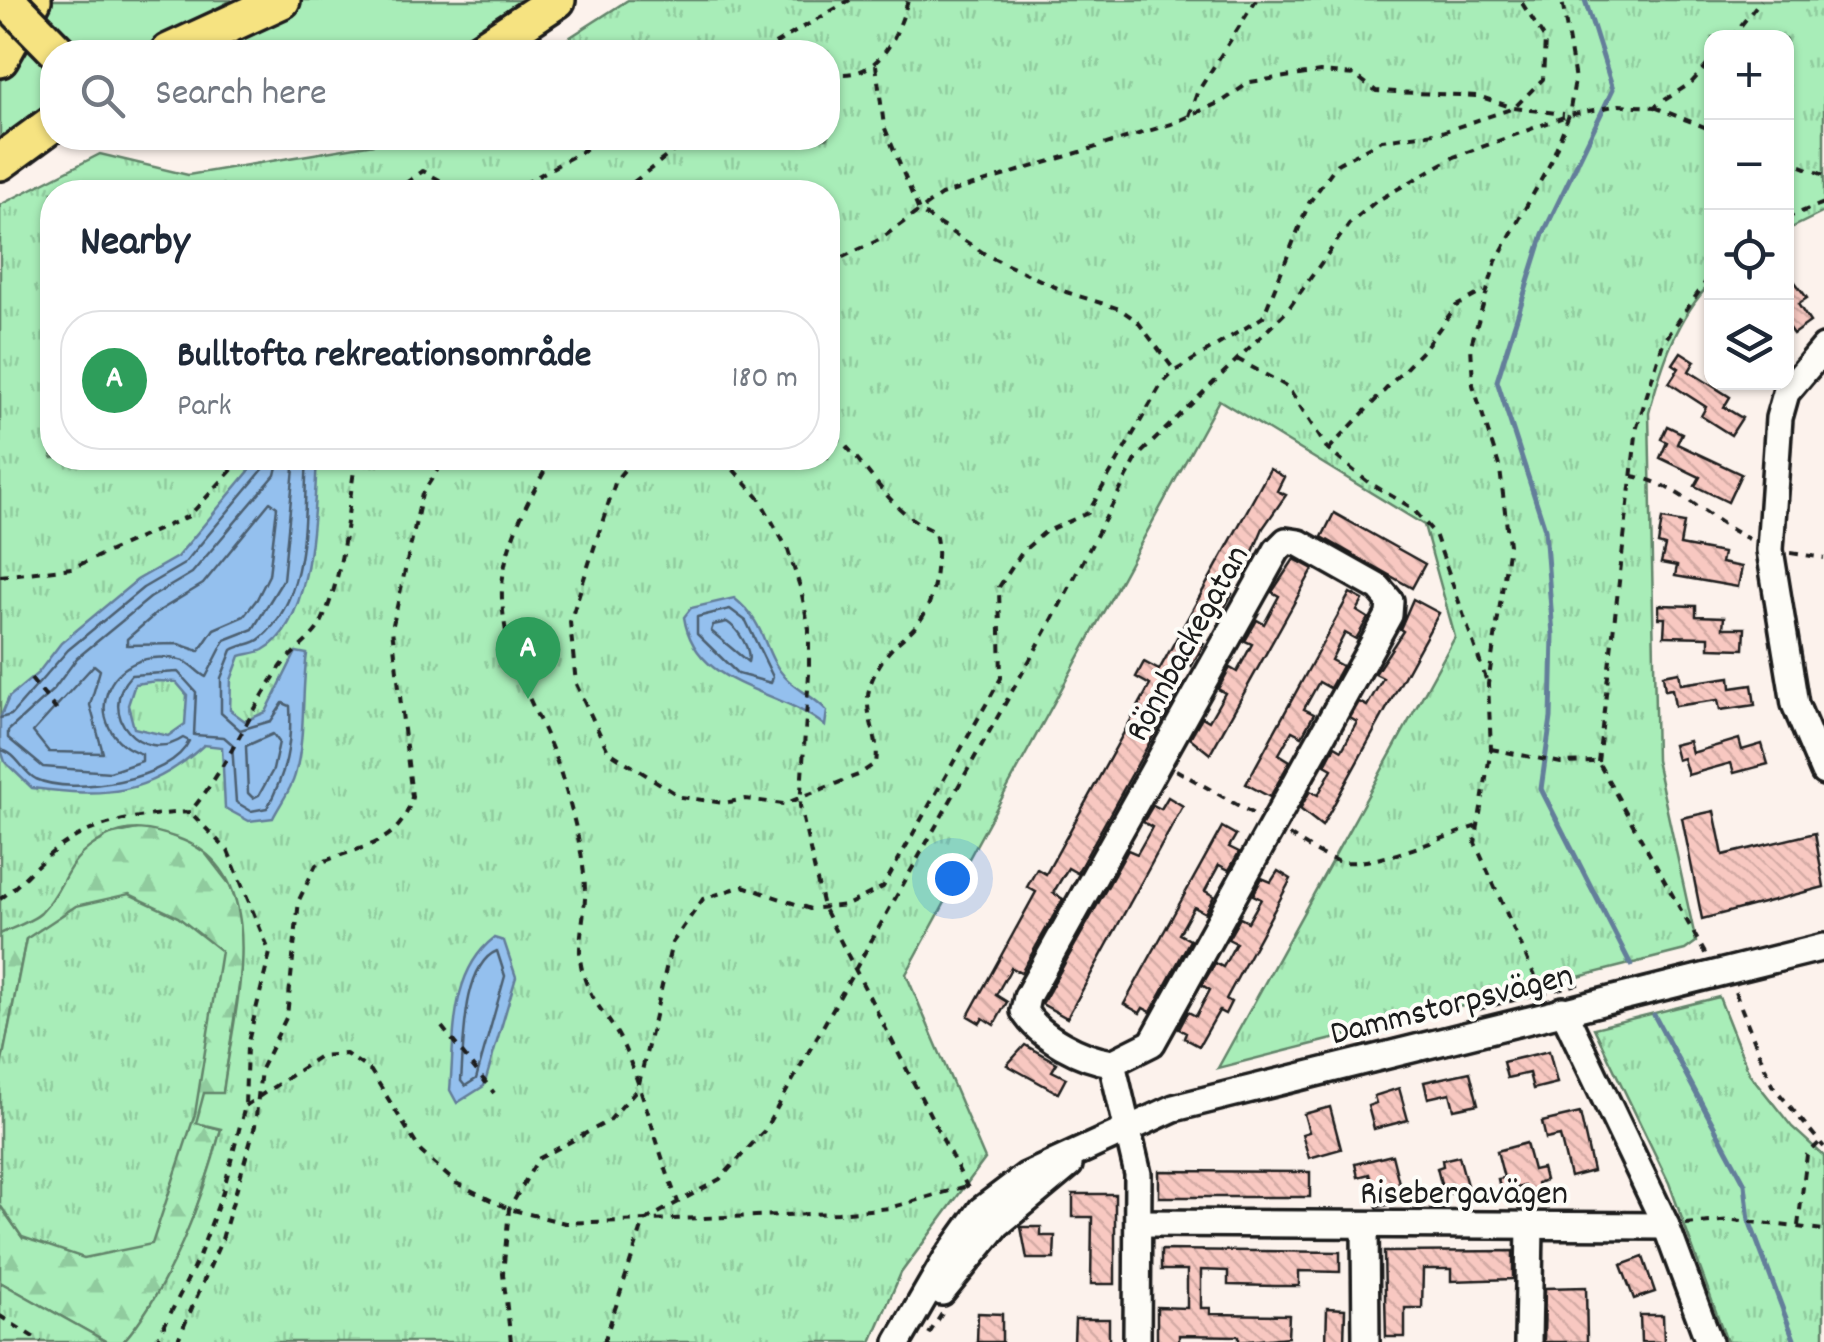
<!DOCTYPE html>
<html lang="en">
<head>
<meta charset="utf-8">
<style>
  body { margin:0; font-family:Dekko,sans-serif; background:#f6f6f7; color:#1f2937 }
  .controls { position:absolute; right:30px; top:30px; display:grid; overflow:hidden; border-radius:20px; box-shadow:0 2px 8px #0004 }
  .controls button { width:90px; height:90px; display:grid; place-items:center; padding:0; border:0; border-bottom:2px solid #e0e1e3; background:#fff; color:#1f2937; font:50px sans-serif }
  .you { position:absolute; left:952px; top:878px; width:35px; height:35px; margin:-25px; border:8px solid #fff; border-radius:50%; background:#1a73e8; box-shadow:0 0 0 15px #1a73e833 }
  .badge { display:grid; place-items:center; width:65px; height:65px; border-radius:50%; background:#d93025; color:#fff; font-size:32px; font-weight:700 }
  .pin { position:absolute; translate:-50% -82px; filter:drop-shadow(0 2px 5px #0008) }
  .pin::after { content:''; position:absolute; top:52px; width:35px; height:30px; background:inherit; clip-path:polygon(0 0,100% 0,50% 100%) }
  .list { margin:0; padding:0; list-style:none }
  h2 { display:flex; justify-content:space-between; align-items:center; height:130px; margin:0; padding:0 40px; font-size:42px }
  h2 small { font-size:32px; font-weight:400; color:#747a83 }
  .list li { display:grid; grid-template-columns:65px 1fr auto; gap:30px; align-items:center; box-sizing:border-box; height:140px; margin:0 20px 20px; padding:0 20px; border:2px solid #e0e1e3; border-radius:40px }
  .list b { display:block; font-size:38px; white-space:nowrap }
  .list p { margin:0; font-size:32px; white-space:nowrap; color:#747a83 }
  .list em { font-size:32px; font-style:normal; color:#747a83 }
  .icon { flex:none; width:55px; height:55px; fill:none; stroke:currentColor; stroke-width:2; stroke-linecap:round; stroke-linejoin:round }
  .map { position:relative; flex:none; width:1824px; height:1342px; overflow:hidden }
  .search { position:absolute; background:#fff; box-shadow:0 2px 8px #0004; left:40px; top:40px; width:800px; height:110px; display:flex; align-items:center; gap:25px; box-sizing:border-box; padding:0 35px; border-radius:40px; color:#747a83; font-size:38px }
  .panel { position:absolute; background:#fff; box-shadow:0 2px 8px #0004; left:40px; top:180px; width:800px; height:290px; border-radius:40px }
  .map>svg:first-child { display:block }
</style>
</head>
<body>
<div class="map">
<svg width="1824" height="1342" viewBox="0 0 1824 1342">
  <defs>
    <pattern id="forest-firs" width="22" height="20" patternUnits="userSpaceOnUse" patternTransform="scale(2.5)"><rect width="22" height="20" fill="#a8edb8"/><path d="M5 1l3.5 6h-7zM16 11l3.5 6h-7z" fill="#90cb9e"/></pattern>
    <pattern id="park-tufts" width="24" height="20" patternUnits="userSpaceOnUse" patternTransform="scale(2.5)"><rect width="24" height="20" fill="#a8edb8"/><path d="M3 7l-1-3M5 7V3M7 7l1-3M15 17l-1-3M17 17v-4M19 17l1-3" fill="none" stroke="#90cb9e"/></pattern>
    <pattern id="building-back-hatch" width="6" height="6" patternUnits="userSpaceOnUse" patternTransform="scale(2.5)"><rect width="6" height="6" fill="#f8c8c1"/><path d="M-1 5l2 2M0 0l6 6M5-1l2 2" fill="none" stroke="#d4aba5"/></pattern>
  </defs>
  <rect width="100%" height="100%" fill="#fcf2ec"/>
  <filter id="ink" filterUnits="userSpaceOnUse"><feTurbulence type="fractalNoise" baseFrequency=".01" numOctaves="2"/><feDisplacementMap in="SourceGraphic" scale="20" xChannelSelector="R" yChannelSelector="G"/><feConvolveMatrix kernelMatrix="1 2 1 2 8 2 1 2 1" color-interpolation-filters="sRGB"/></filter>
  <g filter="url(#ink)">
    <g fill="#a8edb8" stroke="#62846a" stroke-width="2.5">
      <polygon points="51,0 232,0 134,52 76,52 41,20"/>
      <polygon points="303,0 543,0 463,52 192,52"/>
      <polygon points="28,38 52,61 52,108 0,148 0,81"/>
    </g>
    <path fill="url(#forest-firs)" stroke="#62846a" stroke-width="2.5" d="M146 827 199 845 230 885 242 915 243 959 223 1094 197 1123 221 1129C203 1198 171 1288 123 1342H107L0 1282V1205L22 1237 26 939 0 1072V934L40 913 75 856 109 835Z"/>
    <g fill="url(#park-tufts)" stroke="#62846a" stroke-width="2.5" fill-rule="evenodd">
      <path d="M628 0H1824V212L1787 230 1786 38H1712L1711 283C1677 317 1661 367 1649 413L1656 760 1696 942 1685 950 1218 1068 1455 637 1424 525 1219 400 906 974 985 1159 901 1273 871 1342H123C170 1288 203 1198 221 1129L196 1123 204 1093H223C232 1014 279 873 177 838 152 829 129 824 104 838 61 862 69 884 41 913 31 922 12 928 0 934V205L100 154 188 175 410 138H828V52H547ZM52 192H828V458H52Z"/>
      <polygon points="129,894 178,917 221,951 195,1114 152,1244 84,1258 22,1237 0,1205 0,1072 26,939 76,906"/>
      <polygon points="1719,997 1749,1073 1792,1127 1824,1156 1824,1342 1727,1342 1669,1183 1594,1028"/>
      <polygon points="0,1282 107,1342 0,1342"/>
    </g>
    <g fill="#94c0ee" stroke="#647e9a" stroke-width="2.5" fill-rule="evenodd">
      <path d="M260 458H317C314 508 314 623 263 650 257 653 247 654 240 656L231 680 230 710 245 721 266 712 296 652 307 654C301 693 306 737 295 775 291 790 280 804 273 818L249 821 225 808 222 747 204 745C147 797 105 797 32 788L5 762 0 747V718L9 697 38 673 61 643 137 580 177 557ZM157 681 176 682 187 695 185 724 168 736 134 728 128 705 135 684Z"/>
      <path d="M734 598C768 625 762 652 785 677 797 690 815 697 827 711L825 726C778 687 695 689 684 617L691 608Z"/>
      <path d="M494 938 504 941 516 977 484 1086 457 1103 450 1090C455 1038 449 973 494 938Z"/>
    </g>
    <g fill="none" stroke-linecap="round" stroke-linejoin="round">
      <g stroke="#4c5e70" stroke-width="2.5">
        <path d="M279 458 275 475 192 573 150 598 77 658 54 689 8 731V738L43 767 110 772 142 761V754C76 732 103 642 180 660 191 662 197 673 206 677L225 640 253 629 283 580 295 458"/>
        <polygon points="270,502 277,507 269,575 257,599 244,616 214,629 199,651 178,644 127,645 127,639 159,611 203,584"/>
        <polygon points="730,609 746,621 773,677 771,683 738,674 697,634 697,617"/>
        <path d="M727 622C738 629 752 650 748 662L711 631 713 625Z"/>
        <polygon points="94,665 100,670 90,705 103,753 49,752 33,732"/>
        <polyline points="0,718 11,715 68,650 143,588 184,564 265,467 267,458"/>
        <polygon points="273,734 279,742 273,770 259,795 253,798 248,793 246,746"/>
        <path d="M0 750C17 752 22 772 36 779 72 796 172 780 189 741L183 738C142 765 95 714 131 675L178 672 196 692 194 735 224 737 232 744 236 802 251 811 267 808C286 773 292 745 290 706L283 703 271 721 240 730 221 713V678L232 650C241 644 254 645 261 638 310 596 303 515 307 458"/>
        <path d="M497 951 505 976 476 1079 465 1086 461 1081C464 1047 462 965 497 951Z"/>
      </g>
      <g stroke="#647e9a" stroke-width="5">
        <polyline points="1585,0 1613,89 1543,234 1497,381 1545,529 1553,635 1551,718 1541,789 1631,965"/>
        <polyline points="1654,1015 1745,1184 1749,1220 1795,1342"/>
      </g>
    </g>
    <g fill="url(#building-back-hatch)" stroke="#1c1c1c" stroke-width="2.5">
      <polygon points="1786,270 1807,298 1798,304 1810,322 1793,334 1786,324"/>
      <polygon points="1681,352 1695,361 1689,371 1730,397 1724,407 1742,418 1731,435 1701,416 1706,407 1669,383 1679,368 1673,364"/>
      <polygon points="1667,426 1682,433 1677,444 1741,474 1728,502 1695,486 1700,477 1660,458 1667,442 1661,439"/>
      <polygon points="1270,469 1284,477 1277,491 1286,495 1263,528 1247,566 1238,560 1236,563 1222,588 1232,594 1220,616 1210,611 1194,638 1204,644 1191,667 1181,661 1167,689 1176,695 1077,873 1068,868 1053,893 1063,899 1021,973 1011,968 1009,972 996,995 1007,1002 994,1025 983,1018 980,1023 968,1016 1036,892 1027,887 1037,869 1046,874 1150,685 1136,677 1144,662 1159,670"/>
      <polygon points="1334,513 1425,564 1412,588 1322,537"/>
      <polygon points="1662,519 1684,523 1680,545 1723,553 1721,563 1742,567 1738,587 1675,576 1677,566 1661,563 1665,546 1658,544"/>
      <polygon points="1294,559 1313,569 1210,754 1190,738 1202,717 1209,721 1225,693 1218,689 1230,668 1237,672 1252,644 1245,641 1257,620 1264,624 1279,596 1272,592"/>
      <polygon points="1350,593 1363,600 1357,611 1368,618 1356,639 1345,633 1331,660 1342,666 1330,688 1319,682 1304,709 1314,714 1302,736 1292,731 1279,754 1290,761 1270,797 1246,784"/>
      <polygon points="1413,599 1439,613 1322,826 1300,809 1310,791 1318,795 1332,769 1325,765 1335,746 1342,750 1357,722 1350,718 1359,702 1367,706 1383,678 1375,674 1403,631 1400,629"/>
      <polygon points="1659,605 1696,606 1696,616 1724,617 1723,628 1745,628 1744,649 1709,648 1709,637 1664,636 1665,618 1659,618"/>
      <polygon points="1679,672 1681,684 1730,677 1731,688 1752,685 1755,705 1720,710 1718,700 1675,706 1672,689 1665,690 1663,675"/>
      <polygon points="1739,739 1742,750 1762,744 1768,764 1734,773 1731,763 1688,775 1683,758 1677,760 1673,745 1689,741 1692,753"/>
      <polygon points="1168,797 1183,806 1067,1018 1042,1004 1128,850 1137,854 1150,831 1152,827 1143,822 1153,805 1161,809"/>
      <polygon points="1714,811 1723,855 1815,833 1824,887 1702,919 1682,818"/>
      <polygon points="1222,827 1236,835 1229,847 1239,852 1229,870 1219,865 1205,891 1214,896 1205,913 1194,907 1179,934 1190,940 1151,1012 1143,1008 1140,1013 1124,1004"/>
      <polygon points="1278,871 1291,879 1226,999 1231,1002 1225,1014 1219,1011 1199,1046 1184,1038 1186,1033 1179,1029 1188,1012 1196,1016 1210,990 1202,985 1215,963 1223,967 1236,943 1228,939 1240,918 1248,922 1261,899 1253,895 1262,878 1271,882"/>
      <polygon points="1025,1045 1057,1063 1052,1071 1066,1078 1058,1093 1007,1065"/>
      <polygon points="1549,1051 1557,1083 1533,1089 1529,1073 1507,1078 1503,1062"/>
      <polygon points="1470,1072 1478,1104 1454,1109 1450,1093 1428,1098 1424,1082"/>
      <polygon points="1399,1088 1408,1120 1374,1129 1368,1106 1376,1103 1374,1096"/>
      <polygon points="1330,1107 1341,1149 1309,1158 1302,1134 1309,1132 1304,1114"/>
      <polygon points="1580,1113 1593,1171 1570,1177 1560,1136 1546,1139 1542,1122"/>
      <polygon points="1526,1143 1533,1170 1542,1168 1545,1180 1537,1183 1541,1198 1528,1201 1524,1186 1501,1192 1498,1179 1504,1178 1497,1151"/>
      <polygon points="1392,1155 1400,1187 1388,1190 1392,1204 1377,1207 1369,1174 1358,1177 1355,1164"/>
      <polygon points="1459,1156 1468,1189 1444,1195 1437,1168 1443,1166 1442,1160"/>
      <polygon points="1159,1171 1310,1172 1310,1197 1159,1197"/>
      <polygon points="1073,1194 1115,1194 1115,1284 1091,1284 1092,1217 1073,1217"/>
      <polygon points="1021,1227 1041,1227 1041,1236 1055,1236 1054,1259 1027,1259"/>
      <polygon points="1161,1250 1340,1252 1340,1272 1299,1271 1299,1286 1276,1286 1228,1285 1228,1271 1201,1270 1201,1308 1210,1308 1210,1314 1289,1315 1288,1337 1239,1342 1239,1336 1179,1335 1179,1342 1157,1342 1157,1307 1187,1308 1187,1270 1161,1270"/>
      <polygon points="1513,1251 1513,1279 1451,1281 1451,1269 1423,1269 1422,1308 1405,1308 1405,1337 1386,1337 1384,1252"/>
      <polygon points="1643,1257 1655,1292 1634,1299 1621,1265"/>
      <polygon points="1586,1287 1587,1342 1544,1342 1545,1288"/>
      <polygon points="1327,1308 1345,1309 1344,1342 1326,1342"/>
      <polygon points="978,1313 1002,1314 1002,1342 977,1342"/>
      <polygon points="1640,1315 1663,1315 1664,1342 1641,1342"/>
      <polygon points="1075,1319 1109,1319 1109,1342 1074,1342"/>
    </g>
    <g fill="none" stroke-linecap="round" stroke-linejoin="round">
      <g stroke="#1c1c1c" stroke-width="32">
        <g id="minor">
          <polyline points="1824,348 1786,393 1779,418 1770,550 1795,704 1824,772"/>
          <polyline points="1563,1010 1666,1226 1709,1342"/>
          <path d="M1112 1063C1082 1059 1039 1037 1024 1011L1027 997 1277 550 1286 541 1299 543 1379 588 1390 601 1389 615 1152 1043 1112 1063 1138 1174 1137 1342"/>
          <polyline points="1139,1223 1666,1226"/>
          <polyline points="1365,1226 1366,1342"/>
          <polyline points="942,1292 997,1225 1069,1165"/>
          <polyline points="898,1342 946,1259 981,1210 1026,1176 1174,1108 1824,947"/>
          <polyline points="1528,1342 1530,1226"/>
        </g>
      </g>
      <g stroke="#1c1c1c" stroke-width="42">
        <g id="highway">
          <polyline points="169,52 282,0"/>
          <polyline points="478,52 557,0"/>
          <polyline points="0,59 33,0"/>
          <polyline points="0,162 52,124"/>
        </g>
      </g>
      <g stroke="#1c1c1c" stroke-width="4" stroke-dasharray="8 8" stroke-linecap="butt">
        <polyline points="1731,38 1761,0"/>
        <polyline points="761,52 850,0"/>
        <polyline points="876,65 884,126 919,211 988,256 1066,292 1120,309 1138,322 1175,371"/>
        <path d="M828 72C877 84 897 39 908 0"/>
        <polyline points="1654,107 1712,130"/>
        <polyline points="1189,116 1197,93 1256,0"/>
        <polyline points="1786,160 1824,175"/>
        <polyline points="393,192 423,171 462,192"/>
        <polyline points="510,192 605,138"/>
        <polyline points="621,192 690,138"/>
        <polyline points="1786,218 1824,203"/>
        <polyline points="828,264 879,240 941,195 1171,124 1223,101 1250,82 1320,72 1355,75 1376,91 1478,96 1514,108 1564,114"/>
        <polyline points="1237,359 1288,387 1328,450 1368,482 1412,508 1435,534 1486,679"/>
        <polyline points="1328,450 1425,348 1456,306 1484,291"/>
        <path d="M552 458C528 500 500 549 502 599 506 671 539 707 560 771 571 806 584 852 585 890 586 914 577 940 581 965 589 1004 609 1014 623 1045 646 1096 657 1150 678 1202"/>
        <path d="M634 458 616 480 570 622 576 684 608 751 681 797 724 803 745 799 784 804 858 775 876 763C881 734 859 711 872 680 894 626 929 643 936 570 937 556 939 544 934 531 885 511 868 460 828 430"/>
        <polyline points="723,458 759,498 788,550 801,590 809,629 809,674 800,806 823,907 971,1194"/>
        <path d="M1632 476C1675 482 1709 520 1749 539"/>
        <polyline points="1791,553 1824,558"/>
        <polyline points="0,576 72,568 189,516 243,458"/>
        <polyline points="31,679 58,712"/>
        <polyline points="1491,749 1561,763 1598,762 1706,955"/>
        <polyline points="1598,762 1637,427 1663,343 1712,273"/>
        <polyline points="1176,770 1255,815"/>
        <path d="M1289 835C1305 845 1320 856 1338 861 1372 869 1443 837 1477 826"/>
        <path d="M0 899C18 887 31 869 48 856 88 821 139 815 190 812 227 768 248 715 280 668 291 652 312 640 321 623 345 574 347 510 356 458"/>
        <polyline points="1542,992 1475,843 1491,749 1488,684 1509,545 1500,469 1473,385 1471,345 1496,261 1551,162 1569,115 1575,80 1562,0"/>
        <polyline points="1735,992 1772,1085 1824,1147"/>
        <polyline points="1478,1009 1586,982"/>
        <polyline points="442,1027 494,1093"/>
        <polyline points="245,1106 320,1056 346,1054 371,1071 421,1152 456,1183 509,1209 565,1223 838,1213 889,1208 967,1186"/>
        <polyline points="1686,1224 1733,1220 1824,1230"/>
        <polyline points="1798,1226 1807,1155 1824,1138"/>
        <polyline points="0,1316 41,1342"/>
        <polyline points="929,1334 943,1312"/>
        <polyline points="156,1342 198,1259 223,1192 245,1106 247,1046 270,953 228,851 190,812"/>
        <path d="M177 1342 222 1239 255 1126 261 1069 287 1016 299 900 316 865C358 845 400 848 412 797L392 629 422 494 445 458"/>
        <polyline points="511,1342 503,1274 509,1209 538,1159 609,1121 638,1088 672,943 703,899 743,886 810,909 847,905 883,887 1001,678 999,587 1023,551 1045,532 1088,513 1161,385 1175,371 1263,317 1309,203 1337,164 1382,140 1442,132 1514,108 1543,79 1545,39 1520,0"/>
        <polyline points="604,1342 644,1221 720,1179 764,1131 1050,624 1138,456 1287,311 1349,224 1375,202 1454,157 1569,115 1619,105 1654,107 1691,83 1712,60"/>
      </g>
      <use href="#minor" stroke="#fdfcf7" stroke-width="25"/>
      <use href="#highway" stroke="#f6e381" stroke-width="35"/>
      <g stroke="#1c1c1c" stroke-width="42" stroke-linecap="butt">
        <polyline id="highway-bridge" points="7,0 58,52"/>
      </g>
      <use href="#highway-bridge" stroke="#f6e381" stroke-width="35"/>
    </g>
  </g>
  <g text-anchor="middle" stroke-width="8" stroke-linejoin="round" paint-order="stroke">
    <g font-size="35" fill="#1c1c1c" stroke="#fdfcf7">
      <text transform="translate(1185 642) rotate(-61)" y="12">Rönnbackegatan</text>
      <text transform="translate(1451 1002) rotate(-14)" y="12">Dammstorpsvägen</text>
      <text x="1464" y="1203">Risebergavägen</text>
    </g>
  </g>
</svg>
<div class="controls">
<button>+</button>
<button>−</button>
<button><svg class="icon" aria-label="locate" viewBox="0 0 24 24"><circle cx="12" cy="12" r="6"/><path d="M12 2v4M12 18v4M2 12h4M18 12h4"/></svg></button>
<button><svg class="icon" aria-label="layers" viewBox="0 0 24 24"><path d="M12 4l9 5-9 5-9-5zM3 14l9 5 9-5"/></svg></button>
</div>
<div class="you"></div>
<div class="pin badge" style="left:528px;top:699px;background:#2e9e5b">A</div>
<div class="search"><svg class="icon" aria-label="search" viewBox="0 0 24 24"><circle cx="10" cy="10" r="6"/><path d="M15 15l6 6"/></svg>Search here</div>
<section class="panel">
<h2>Nearby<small></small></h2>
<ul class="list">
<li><span class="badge" style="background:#2e9e5b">A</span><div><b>Bulltofta rekreationsområde</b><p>Park</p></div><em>180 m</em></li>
</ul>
</section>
</div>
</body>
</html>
